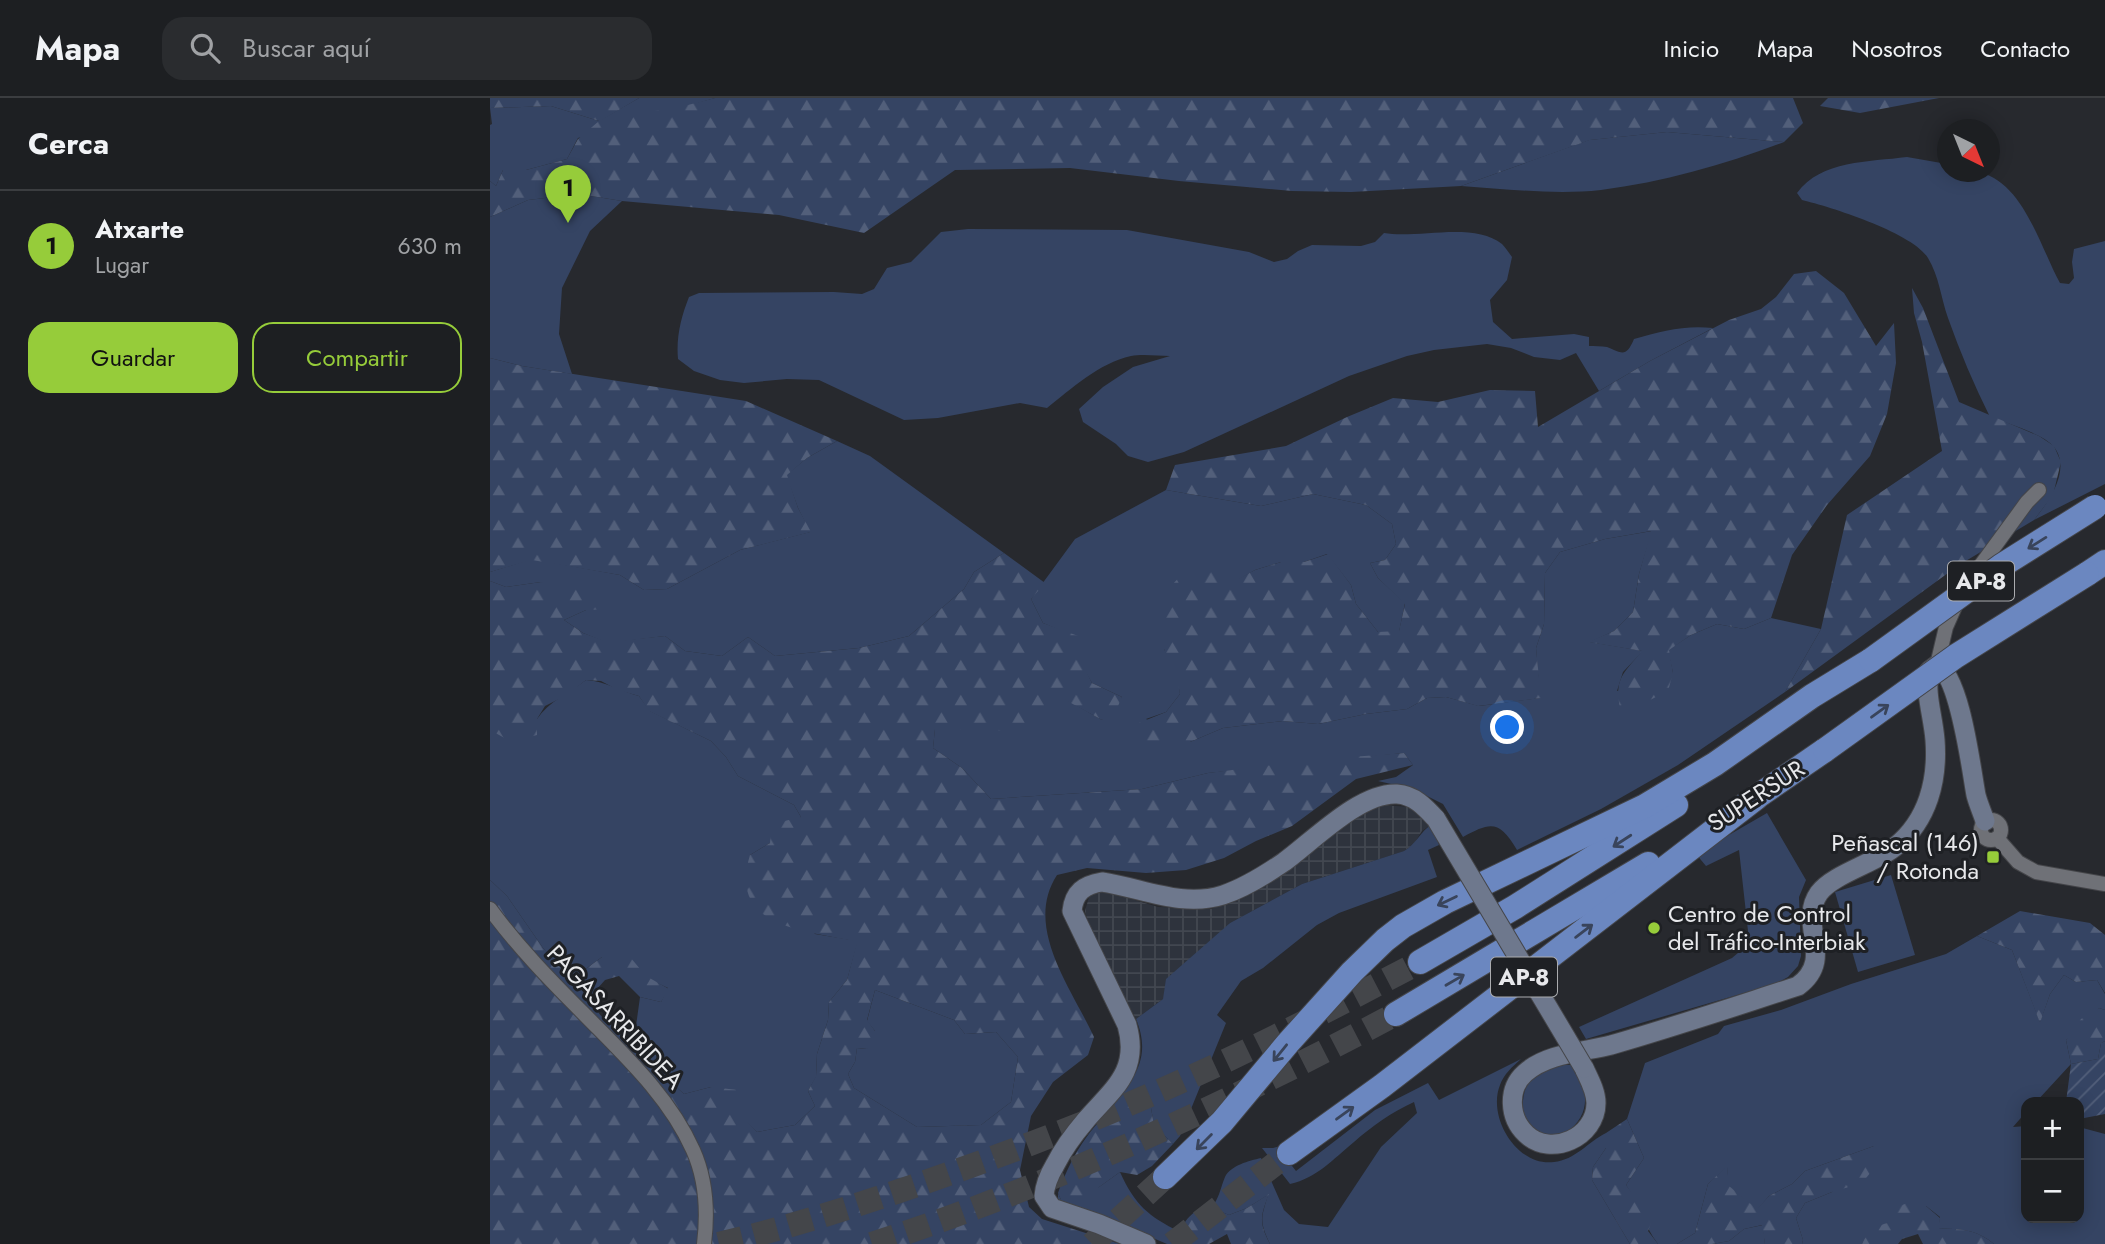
<!DOCTYPE html>
<html lang="es">
<head>
<meta charset="utf-8">
<style>
  body { margin:0; font-family:Jost,sans-serif; background:#2a2c2f; color:#f1f3f6 }
  .controls { position:absolute; right:21px; bottom:21px; display:grid; overflow:hidden; border-radius:14px; box-shadow:0 4px 18px #0003 }
  .controls button { width:63px; height:63px; display:grid; place-items:center; padding:0; border:0; border-bottom:2px solid #3b3d40; background:#1d1f22; color:#f1f3f6; font:35px sans-serif }
  .compass { position:absolute; left:1447px; top:21px; width:63px; height:63px; border-radius:50%; background:#1d1f22; box-shadow:0 4px 18px #0003; rotate:137deg }
  .you { position:absolute; left:1018px; top:630px; width:24px; height:24px; margin:-18px; border:5px solid #fff; border-radius:50%; background:#1a73e8; box-shadow:0 0 0 10px #1a73e833 }
  .badge { display:grid; place-items:center; width:46px; height:46px; border-radius:50%; background:#96cc3a; color:#111; font-size:23px; font-weight:700 }
  .pin { position:absolute; translate:-50% -58px; filter:drop-shadow(0 2px 4px #0008) }
  .pin::after { content:''; position:absolute; top:37px; width:24px; height:21px; background:inherit; clip-path:polygon(0 0,100% 0,50% 100%) }
  .list { margin:0; padding:0; list-style:none }
  h2 { display:flex; justify-content:space-between; align-items:center; height:91px; margin:0; padding:0 28px; font-size:30px }
  h2 small { font-size:23px; font-weight:400; color:#a0a2a5 }
  .list li { display:grid; grid-template-columns:46px 1fr auto; gap:21px; align-items:center; box-sizing:border-box; height:112px; padding:0 28px; border-top:2px solid #3b3d40 }
  .list b { display:block; font-size:26px; white-space:nowrap }
  .list p { margin:0; font-size:23px; white-space:nowrap; color:#a0a2a5 }
  .list em { font-size:23px; font-style:normal; color:#a0a2a5 }
  .actions { display:flex; gap:14px; padding:21px 28px }
  .actions a { flex:1; padding:16px 0; border:2px solid #96cc3a; border-radius:21px; text-align:center; font-size:24px; color:#96cc3a }
  .actions .main { background:#96cc3a; color:#111 }
  .icon { flex:none; width:38px; height:38px; fill:none; stroke:currentColor; stroke-width:2; stroke-linecap:round; stroke-linejoin:round }
  .map { position:relative; flex:none; width:1615px; height:1146px; overflow:hidden }
  header { display:flex; align-items:center; gap:42px; box-sizing:border-box; height:98px; padding:0 35px; background:#1d1f22; border-bottom:2px solid #3b3d40 }
  header strong { font-size:33px }
  nav { display:flex; gap:38px; margin-inline-start:auto; font-size:24px }
  .search { width:490px; height:63px; background:#2a2c2f; display:flex; align-items:center; gap:18px; box-sizing:border-box; padding:0 24px; border-radius:21px; color:#a0a2a5; font-size:26px }
  main { display:flex }
  aside { flex:1; background:#1d1f22 }
  .map>svg:first-child { display:block }
</style>
</head>
<body>
<header>
<strong>Mapa</strong>
<div class="search"><svg class="icon" aria-label="search" viewBox="0 0 24 24"><circle cx="10" cy="10" r="6"/><path d="M15 15l6 6"/></svg>Buscar aquí</div>
<nav><a>Inicio</a><a>Mapa</a><a>Nosotros</a><a>Contacto</a></nav>
</header>
<main>
<aside>
<h2>Cerca<small></small></h2>
<ul class="list">
<li><span class="badge">1</span><div><b>Atxarte</b><p>Lugar</p></div><em>630 m</em></li>
</ul>
<div class="actions"><a class="main">Guardar</a><a>Compartir</a></div>
</aside>
<div class="map">
<svg width="1615" height="1146" viewBox="0 0 1615 1146">
  <defs>
    <pattern id="industrial-grid" width="8" height="8" patternUnits="userSpaceOnUse" patternTransform="scale(1.75)"><rect width="8" height="8" fill="#2e333d"/><path d="M0 4h8M4 0v8" fill="none" stroke="#424750"/></pattern>
    <pattern id="forest-firs" width="22" height="20" patternUnits="userSpaceOnUse" patternTransform="scale(1.75)"><rect width="22" height="20" fill="#354463"/><path d="M5 1l3.5 6h-7zM16 11l3.5 6h-7z" fill="#525f7a"/></pattern>
    <pattern id="garden-furrows" width="10" height="10" patternUnits="userSpaceOnUse" patternTransform="scale(1.75)"><rect width="10" height="10" fill="#354463"/><path d="M-1 1l2-2M0 10L10 0M9 11l2-2" fill="none" stroke="#525f7a"/></pattern>
  </defs>
  <rect width="100%" height="100%" fill="#27292e"/>
  <polygon fill="url(#industrial-grid)" points="890,707 920,709 942,726 932,733 923,747 914,753 812,786 740,825 673,901 646,921 600,833 595,813 599,799 604,794 611,792 668,809 721,811 762,794 870,717"/>
  <g fill="#354463">
    <polygon points="149,0 225,0 88,40 77,61 36,72 13,72 6,88 0,83 0,27 2,26 0,10 61,8 109,23"/>
    <path d="M1177 34 1294 44C1236 66 1174 84 1111 92 1065 97 1017 91 971 88L1099 42Z"/>
    <path d="M1417 59 1457 66 1458 74C1466 74 1476 72 1485 74 1532 79 1550 149 1570 185L1579 186 1584 180 1582 164 1584 151 1615 143V386L1544 422C1558 404 1582 372 1564 349 1554 336 1516 325 1500 319 1484 287 1470 254 1458 220 1451 200 1449 178 1438 160 1423 135 1341 109 1312 102L1307 95C1331 62 1379 64 1417 59Z"/>
    <polygon points="89,96 132,103 100,133 72,190 69,236 82,276 32,268 0,260 0,119 38,102"/>
    <path d="M478 131 637 132 759 154 784 164 797 161 808 153 822 147 871 148 885 144 894 135C927 141 984 123 1012 146 1015 149 1019 155 1022 159L1017 182 1000 202 1003 224 1022 241 1084 236 1099 239V248C1104 248 1112 248 1117 249 1132 255 1136 260 1144 241 1171 233 1195 227 1223 230L1160 263 1109 293 1086 255 1070 262 1044 259 1021 250 997 246 944 252 917 258 859 278 694 354 658 364 638 358 626 346 593 324 589 311 613 289 643 269 680 258C668 258 653 256 641 258 609 265 581 291 557 310L530 305 448 320 414 322 329 282 297 281 254 285 230 282 204 273 188 261C186 239 191 219 199 199L209 195 344 194 372 196 384 191 397 170 421 164 451 134Z"/>
    <polygon points="347,343 380,358 514,455 484,474 474,491 419,538 369,550 285,558 258,539 232,558 195,553 175,538 118,545 93,535 74,522 96,512 51,484 16,489 0,483 0,474 42,461 130,477 154,492 177,491 250,452 320,434 308,410 296,377 317,360"/>
    <path d="M676 392 771 408 823 396 876 407 902 426 906 446 895 462 880 465 888 480 915 505 909 534H888L866 506 861 487 837 456 814 464H791L765 472 746 483 674 551 688 577 690 596 676 614 656 621 700 644 733 630 793 623 828 626 876 616 917 611 937 600 956 599 989 608 1050 600 1046 550 1054 526 1055 475 1070 454 1115 441 1162 433 1149 476 1143 514 1124 533 1100 544 1153 553 1133 574 1127 593 1183 575 1178 552 1201 537 1227 526 1254 531 1281 520 1331 531 1295 594 1188 667 1111 711 1027 752C1009 722 1001 724 973 739L953 706 923 691 888 683 906 679 923 667 914 655 718 675 652 691 501 701 472 670 443 650 445 630 570 598 612 622 632 599 602 585 572 533 553 525 541 501 585 441Z"/>
    <path d="M96 582C115 583 130 593 149 598L160 613 221 643 236 659 248 678 304 707 311 719 280 745 260 757 325 836 368 843 357 882 339 904 338 922 327 956 326 979 318 993 325 1008 305 1027 267 1034 221 989 194 996 174 978 161 943 146 928 150 899 171 904 178 890 112 859 93 873 78 879 53 850 17 798 0 782V632L47 621C59 603 79 595 96 582Z"/>
    <polygon points="1277,715 1316,782 1309,799 1311,858 1308,868 1298,879 1285,886 1096,941 1089,929 1242,860 1255,849 1258,833 1249,752 1216,768 1206,756"/>
    <path d="M942 726 949 747 938 752 947 779 849 815 827 827 773 870 751 883 727 917 736 925 690 1038 683 1046 664 1027 661 1010 617 1013C642 983 663 962 646 921L673 901 676 881 740 825 812 786 914 753C926 746 930 734 942 726Z"/>
    <polygon points="1401,777 1425,857 1368,874 1345,794"/>
    <path d="M1487 838 1522 852 1550 924 1560 896 1574 877 1586 884 1607 882 1615 896V912L1609 910 1576 942 1581 966 1546 1004H1536V1014L1523 1029 1536 1028V1120H1589V1029L1615 1036V1146H1504C1487 1132 1470 1130 1448 1131L1450 1119 1436 1108C1419 1116 1380 1128 1372 1146H1312L1313 1142 1306 1120 1315 1105 1342 1094 1384 1048 1315 1073 1302 1086 1279 1098 1267 1112 1238 1088 1237 1069 1218 1086 1205 1135 1187 1146H1168C1154 1128 1149 1106 1136 1087L1154 1060 1137 1021 1155 965 1228 936 1234 928 1291 912 1361 886 1456 856Z"/>
    <polygon points="385,892 464,922 475,936 506,934 528,959 521,1004 491,1027 427,1029 364,990 358,976 365,964 367,950 377,951 385,933 377,923"/>
    <path d="M1031 961C1022 969 1014 976 1010 987 997 1019 1027 1069 1064 1064 1085 1062 1098 1044 1116 1035V1050L1103 1069 1102 1082 1140 1146H780C769 1123 771 1120 778 1097L757 1110 739 1117 715 1107 724 1106C730 1097 731 1088 735 1079 741 1067 759 1063 771 1060L794 1112 809 1126 838 1129 891 1049 927 1015 924 1004C902 1014 882 1028 864 1044 843 1061 827 1080 800 1086L772 1050H783L794 1047 791 1054 806 1073 885 1012 938 985 949 1002Z"/>
    <path d="M1067 967H1085C1098 994 1102 1016 1075 1036L1049 1037 1033 1020C1031 989 1037 978 1067 967Z"/>
    <path d="M630 1074C645 1107 658 1118 690 1134L692 1146H677L630 1126 568 1106V1095L572 1104 609 1089Z"/>
    <polygon points="1273,1127 1275,1146 1222,1146 1239,1143 1254,1131"/>
  </g>
  <g fill="url(#forest-firs)" fill-rule="evenodd">
    <polygon points="0,0 149,0 112,22 194,8 225,0 1303,0 1313,25 1294,44 1177,34 1100,42 971,88 861,94 802,93 689,83 580,70 465,72 374,135 289,117 132,103 89,96 38,102 0,119 0,83 6,88 13,72 36,72 77,61 88,41 109,23 61,8 0,10"/>
    <polygon points="1338,0 1449,0 1370,15 1330,8"/>
    <path d="M1326 173 1354 195 1386 248 1404 225 1406 265 1397 316 1380 358 1337 407 1302 457 1281 520 1254 531 1227 526 1201 537 1179 552 1183 575 1178 593 1150 607 1130 610C1124 580 1134 575 1152 553L1098 544 1124 533 1143 514 1149 476 1161 433 1115 441 1070 454 1055 475 1054 526 1046 550 1051 600 988 608 956 599 937 600 917 611 876 616 828 626 793 623 733 630 700 644 666 646 647 641 639 629 676 614 690 596C687 574 681 570 674 551 663 520 671 486 702 472 710 468 720 467 728 465L746 482 765 472 791 464H814L838 456 861 487 866 506 888 534 909 533 915 506 888 480 880 465 895 462 906 446 902 426 876 407 823 396 771 408 676 392 685 367 796 348 857 319 903 300 948 304 1000 292 1045 293 1048 329 1160 263 1239 222 1271 211 1286 199 1304 176Z"/>
    <polygon points="1422,190 1433,210 1469,304 1549,338 1564,348 1571,364 1563,397 1544,422 1469,467 1295,594 1331,531 1357,417 1452,353 1432,244 1424,215"/>
    <polygon points="0,260 32,268 256,303 347,343 317,360 297,377 308,410 321,434 250,452 177,491 154,492 130,477 42,462 0,474"/>
    <path d="M514 455 555 485 541 501 553 525 599 542 592 565 602 585 632 599 624 617 612 622 570 599 564 617C526 639 488 632 445 631L443 650 472 670 501 701 652 691 718 675 822 662 914 655 923 667 866 681 802 728 766 743 734 760 696 772 656 775 597 770 567 777C533 829 582 891 604 939L598 957 563 984 541 1018 530 1072 539 1109 552 1121 630 1146H0V782L17 798 53 850 78 878 93 873 112 859H140L156 878 179 891 171 904 150 899 129 878 115 882 99 900C113 923 118 930 146 928L161 943 174 978 194 996 221 989 248 992 253 1019 267 1034 305 1027 325 1008 318 993 326 978 327 956 338 922 339 904 357 882 367 844C318 832 237 832 260 757L280 745 282 726 311 719 304 707 248 678 236 659 221 643 159 613 149 598 128 592 111 583 96 582 77 597 55 608 47 621V637L22 644 0 632V483L16 489 51 484 91 489 119 511 96 512 74 522 93 535 118 544 175 538 195 553 232 558 258 539 285 558 369 550 419 538 474 491 484 474ZM385 892 464 922 475 936 506 934 528 959 521 1004 491 1027 427 1029 364 990 358 976 365 964 367 950 377 951 390 947 385 933 377 922Z"/>
    <polygon points="1530,813 1600,825 1615,837 1615,895 1607,882 1586,884 1574,877 1560,896 1550,925 1522,852 1487,838"/>
    <polygon points="1609,910 1615,912 1615,943 1611,945 1608,961 1581,966 1576,942 1591,921"/>
    <path d="M640 995 661 1010 664 1027 683 1046 662 1068 647 1077 630 1074 587 1105 572 1104 568 1095C584 1052 603 1024 640 995Z"/>
    <polygon points="1137,1021 1154,1060 1136,1087 1147,1102 1158,1108 1162,1122 1158,1133 1168,1146 1140,1146 1102,1082 1103,1069 1116,1050 1116,1035"/>
    <polygon points="1384,1048 1385,1069 1372,1085 1342,1094 1315,1105 1306,1120 1313,1142 1312,1146 1275,1146 1272,1127 1254,1131 1239,1143 1222,1146 1187,1146 1205,1135 1218,1086 1237,1068 1239,1088 1267,1111 1279,1098 1302,1086 1315,1073"/>
    <path d="M779 1096C770 1119 769 1124 780 1146H741L737 1136 719 1146H692C688 1126 699 1117 715 1107L739 1117 757 1110Z"/>
    <path d="M1417 1105 1436 1108 1450 1120 1449 1131C1471 1130 1487 1132 1504 1146H1433L1428 1136 1412 1141 1408 1146H1372C1376 1135 1387 1128 1397 1125L1403 1111Z"/>
  </g>
  <polygon fill="url(#garden-furrows)" points="1615,943 1615,1016 1589,1021 1589,1004 1576,1004 1581,966 1608,961 1611,945"/>
  <g fill="none" stroke-linecap="round" stroke-linejoin="round">
    <g stroke="#44464a" stroke-width="24" stroke-dasharray="24 12" stroke-linecap="butt">
      <path d="M229 1146C297 1130 362 1109 427 1087 510 1058 593 1027 674 991 761 953 846 908 930 864"/>
      <path d="M382 1146C564 1087 738 1005 906 916"/>
      <polyline points="602,1146 675,1079"/>
      <polyline points="682,1146 799,1055"/>
    </g>
    <g stroke="#444549" stroke-width="16">
      <g id="street">
        <polyline points="1480,482 1537,404 1549,392"/>
        <polyline points="1447,567 1456,529 1468,502"/>
        <circle cx="1501" cy="732" r="10"/>
        <polyline points="1507,740 1528,764 1546,774 1615,786"/>
        <path d="M0 811C28 849 60 882 93 915 133 956 179 998 203 1052 216 1081 218 1114 214 1146"/>
      </g>
    </g>
    <g stroke="#444549" stroke-width="21">
      <g id="secondary">
        <path d="M1094 970C1099 981 1106 993 1106 1005 1106 1039 1061 1060 1036 1036 1019 1020 1017 991 1035 975 1057 955 1094 954 1121 947 1184 929 1246 908 1308 888 1346 860 1307 826 1329 795 1343 776 1386 765 1406 748 1438 722 1448 682 1445 642 1443 617 1435 598 1439 573L1447 567C1470 578 1481 670 1486 697 1488 705 1492 714 1495 723"/>
        <path d="M656 1146 609 1126 562 1110 554 1098C555 1086 559 1077 565 1067 573 1051 584 1036 596 1022 623 991 650 973 637 927L582 813C584 794 594 787 612 784 652 790 692 810 733 797 754 790 775 777 794 764 823 743 870 694 907 696 924 697 935 709 946 721"/>
      </g>
    </g>
    <g stroke="#444549" stroke-width="26">
      <g id="highway">
        <polyline points="1597,476 1615,464"/>
        <polyline points="1252,709 1335,652"/>
        <polyline points="930,864 1025,809 1186,707"/>
        <polyline points="906,916 1158,766"/>
        <polyline points="799,1055 892,988 1266,700"/>
        <polyline points="675,1079 732,1024 798,945 862,874 895,842 913,828 955,804 1155,708 1225,666 1322,598 1381,562"/>
      </g>
    </g>
    <use href="#street" stroke="#6f7177" stroke-width="14"/>
    <use href="#secondary" stroke="#6e788d" stroke-width="19"/>
    <use href="#highway" stroke="#6b87c0" stroke-width="24"/>
    <g stroke="#444549" stroke-width="21" stroke-linecap="butt">
      <polyline id="secondary-bridge" points="946,721 1094,970"/>
    </g>
    <g stroke="#444549" stroke-width="26" stroke-linecap="butt">
      <g id="highway-bridge">
        <polyline points="1381,562 1511,468 1605,409"/>
        <polyline points="1335,652 1466,558 1597,476"/>
      </g>
    </g>
    <use href="#secondary-bridge" stroke="#6e788d" stroke-width="19"/>
    <use href="#highway-bridge" stroke="#6b87c0" stroke-width="24"/>
  </g>
  <defs><path id="oneway-shaft" d="M-6 0H5M1.5-3L5.5 0L1.5 3" fill="none" stroke-width="1.6" stroke-linecap="round" stroke-linejoin="round" transform="scale(1.75)"/></defs>
  <g stroke="#39445b">
    <use href="#oneway-shaft" transform="translate(1547 445) rotate(148)"/>
    <use href="#oneway-shaft" transform="translate(1390 613) rotate(-36)"/>
    <use href="#oneway-shaft" transform="translate(1132 743) rotate(147)"/>
    <use href="#oneway-shaft" transform="translate(957 803) rotate(154)"/>
    <use href="#oneway-shaft" transform="translate(1094 833) rotate(-37)"/>
    <use href="#oneway-shaft" transform="translate(965 882) rotate(-30)"/>
    <use href="#oneway-shaft" transform="translate(790 955) rotate(129)"/>
    <use href="#oneway-shaft" transform="translate(855 1015) rotate(-36)"/>
    <use href="#oneway-shaft" transform="translate(714 1044) rotate(135)"/>
  </g>
  <g fill="#96cc3a" stroke="#1e2024" stroke-width="2.5">
    <rect x="1496" y="752" width="14" height="14" rx="3.5"/>
    <circle cx="1164" cy="830" r="7"/>
  </g>
  <g text-anchor="middle" stroke-width="6" stroke-linejoin="round" paint-order="stroke">
    <g fill="#1e2024" stroke="#abacaf" stroke-width="2">
      <rect x="1458" y="463.5" width="66" height="39" rx="5"/>
      <rect x="1001" y="859.5" width="66" height="39" rx="5"/>
    </g>
    <g font-size="23" font-weight="bold" fill="#e7e8eb">
      <text x="1491" y="491">AP-8</text>
      <text x="1034" y="887">AP-8</text>
    </g>
    <g font-size="24" fill="#e7e8eb" stroke="#1e2024">
      <text transform="translate(1266 698) rotate(-33)" y="8">SUPERSUR</text>
      <text transform="translate(125 919) rotate(47)" y="8">PAGASARRIBIDEA</text>
    </g>
    <g font-size="24" fill="#e7e8eb" stroke="#1e2024" text-anchor="end">
      <text x="1489" y="753">Peñascal (146)<tspan x="1489" dy="28">/ Rotonda</tspan></text>
      <text x="1178" y="824" text-anchor="start">Centro de Control<tspan x="1178" dy="28">del Tráfico-Interbiak</tspan></text>
    </g>
  </g>
</svg>
<div class="controls">
<button>+</button>
<button>−</button>
</div>
<svg class="compass" viewBox="-18 -18 36 36"><path d="M0-13l5 13h-10z" fill="#e53935"/><path d="M0 13l5-13h-10z" fill="#a0a2a5"/></svg>
<div class="you"></div>
<div class="pin badge" style="left:78px;top:125px">1</div>
</div>
</main>
</body>
</html>
